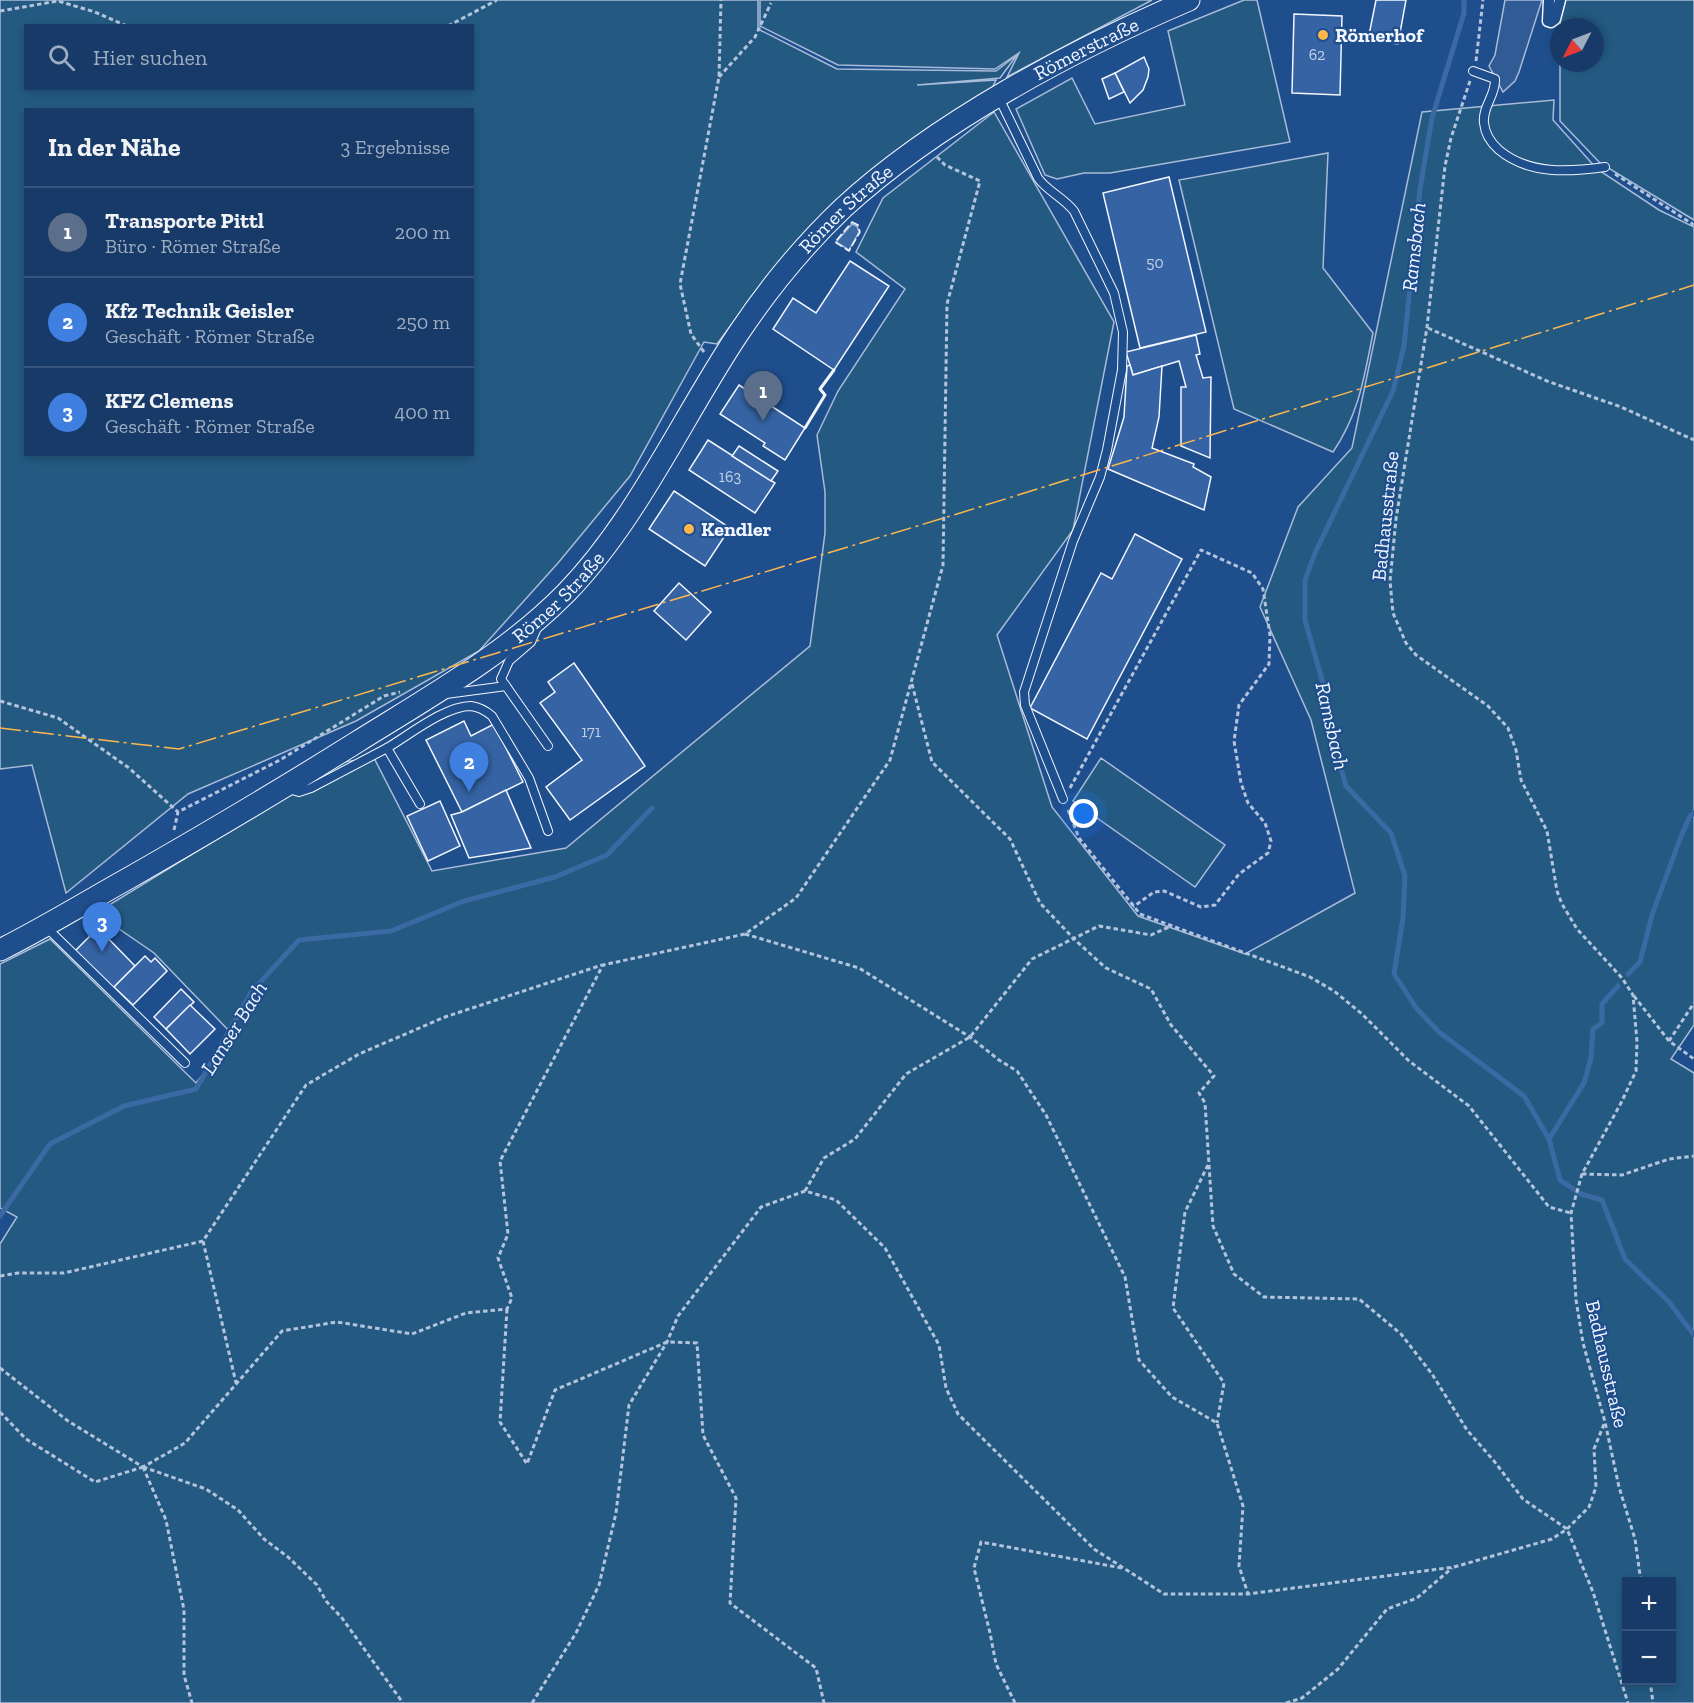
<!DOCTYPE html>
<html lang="de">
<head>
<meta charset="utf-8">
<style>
  body { margin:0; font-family:"Zilla Slab",serif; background:#20416f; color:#f1f3f6 }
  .controls { position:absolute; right:18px; bottom:18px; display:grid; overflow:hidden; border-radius:0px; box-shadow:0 3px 9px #0003 }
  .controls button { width:54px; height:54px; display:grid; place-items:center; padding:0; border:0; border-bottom:2px solid #36547d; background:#173a69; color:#f1f3f6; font:30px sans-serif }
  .compass { position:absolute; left:1550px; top:18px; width:54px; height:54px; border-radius:50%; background:#173a69; box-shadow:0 3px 9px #0003; rotate:228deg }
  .you { position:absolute; left:1084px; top:814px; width:21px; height:21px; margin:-15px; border:4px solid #fff; border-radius:50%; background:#1a73e8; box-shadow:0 0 0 9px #1a73e833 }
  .badge { display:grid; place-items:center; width:39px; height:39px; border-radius:50%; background:#bca0f2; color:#fff; font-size:20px; font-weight:700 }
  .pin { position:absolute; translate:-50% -50px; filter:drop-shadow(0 2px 3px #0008) }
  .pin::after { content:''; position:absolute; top:32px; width:21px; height:18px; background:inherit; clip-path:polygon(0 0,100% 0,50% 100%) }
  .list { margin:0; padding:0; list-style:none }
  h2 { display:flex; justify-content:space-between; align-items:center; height:78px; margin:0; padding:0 24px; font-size:26px }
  h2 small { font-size:20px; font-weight:400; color:#9eadc0 }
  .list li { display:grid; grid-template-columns:39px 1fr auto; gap:18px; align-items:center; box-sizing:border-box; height:90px; padding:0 24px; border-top:2px solid #36547d }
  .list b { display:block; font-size:22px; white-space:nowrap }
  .list p { margin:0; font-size:20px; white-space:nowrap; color:#9eadc0 }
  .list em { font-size:20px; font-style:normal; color:#9eadc0 }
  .icon { flex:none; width:33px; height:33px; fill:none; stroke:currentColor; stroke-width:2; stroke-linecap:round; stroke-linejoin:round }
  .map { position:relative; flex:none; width:1694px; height:1703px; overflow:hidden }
  .search { position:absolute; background:#173a69; box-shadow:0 3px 9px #0003; left:24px; top:24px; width:450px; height:66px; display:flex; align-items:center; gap:15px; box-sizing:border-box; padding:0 21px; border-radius:0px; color:#9eadc0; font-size:22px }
  .panel { position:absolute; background:#173a69; box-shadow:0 3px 9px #0003; left:24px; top:108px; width:450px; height:348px; border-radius:0px }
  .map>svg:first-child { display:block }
</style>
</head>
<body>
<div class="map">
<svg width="1694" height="1703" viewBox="0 0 1694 1703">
  <rect width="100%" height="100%" fill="#1f4e8c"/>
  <g fill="#245a82" stroke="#a8bbd7" stroke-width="1.5" fill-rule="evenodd">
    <path d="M0 0H758V29L837 69 996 71 1017 55 1000 78 917 85 996 80 991 90 759 288 717 344 704 342 630 476 558 563 479 651 356 721 188 794 66 893 32 765 0 769ZM26 26H472V88H26ZM26 110H472V454H26Z"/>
    <polygon points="760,0 1152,0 1007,77 1019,53 995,69 838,65 760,26"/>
    <polygon points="1244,0 1257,0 1290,142 1110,173 1084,173 1057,179 1045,175 1016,109 1072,78 1095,124 1185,105 1168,31"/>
    <polygon points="1562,0 1694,0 1694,220 1600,163 1560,121 1560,63 1595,63 1595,27 1560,27"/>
    <path d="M1554 100 1553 120 1597 169 1659 210 1694 227V1025L1671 1059 1694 1073V1703H0V1244L17 1217 0 1208V964L50 939 196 1083 234 1036 154 953 96 913 343 762 374 758 432 871 566 848 810 646 825 533V492L817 435 838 391 905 289 856 252 883 198 994 112 1114 322 1073 530 997 635 1052 807 1138 916 1245 954 1355 893 1311 720 1260 607 1298 507 1352 448 1422 112ZM1626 1582H1672V1680H1626Z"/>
    <path d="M1328 153 1323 268 1373 333C1364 378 1359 414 1333 452L1234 409 1179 180Z"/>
    <polygon points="1101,758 1225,845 1195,887 1073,801"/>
  </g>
  <polygon fill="#305b95" stroke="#a8bbd7" stroke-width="1.5" points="1505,0 1542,0 1519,72 1515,81 1503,92 1489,66 1495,55"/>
  <polygon fill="#3b69a3" stroke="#a8bbd7" stroke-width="1.5" points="852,224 857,226 859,232 849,250 836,242"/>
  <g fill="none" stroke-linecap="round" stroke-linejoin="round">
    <g stroke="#3b69a3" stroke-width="5">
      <polyline points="1464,0 1464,13 1432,118 1420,189 1404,346 1393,391 1315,553 1305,580 1305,620 1330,708 1337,753 1346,786 1391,833 1405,876 1403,918 1394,974 1417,1009 1439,1032 1524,1096 1549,1139 1560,1180 1581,1194 1602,1200 1625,1259 1669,1302 1694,1335"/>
      <polyline points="1628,974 1640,962 1652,915 1680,839 1690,816 1694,813"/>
      <polyline points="1549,1139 1584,1083 1591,1058 1593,1029 1602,1023 1602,1004 1618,986"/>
      <polyline points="0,1216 50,1144 124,1106 196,1089 252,991 299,940 391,931 464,901 555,877 607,855 652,808"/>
    </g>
  </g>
  <g fill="#3563a3" stroke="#f2f6ff" stroke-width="1.5">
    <polygon points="1376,0 1406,0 1398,44 1368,40"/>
    <polygon points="1294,14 1342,16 1340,95 1292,93"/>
    <polygon points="1144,57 1149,69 1148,77 1143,90 1130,103 1115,73"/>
    <polygon points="1115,73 1124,92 1109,99 1102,79"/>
    <polygon points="1169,177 1206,332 1140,348 1103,193"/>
    <polygon points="850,261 889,286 834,370 773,329 793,298 816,313"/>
    <polygon points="1196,335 1200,354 1196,355 1203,378 1211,377 1210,458 1181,446 1181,387 1186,387 1179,361 1133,375 1126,352"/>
    <polygon points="1130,365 1133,375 1162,366 1159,417 1152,448 1194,464 1193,467 1211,477 1204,510 1108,469 1124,417 1127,366"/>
    <polygon points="739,385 805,428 785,460 763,446 765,443 720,414"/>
    <polygon points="708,440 775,483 755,513 689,470"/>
    <polygon points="739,446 778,471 771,481 732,456"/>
    <polygon points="674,491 730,528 705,566 649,529"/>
    <polygon points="1135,534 1182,559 1087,739 1030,708 1101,573 1112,579"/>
    <polygon points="679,583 711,612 686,640 654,611"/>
    <polygon points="574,663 645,766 570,820 546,787 582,760 540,703 555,692 548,682"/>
    <polygon points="464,721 471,736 494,724 523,782 462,812 426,740"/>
    <polygon points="506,790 531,848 469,858 451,815 462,812"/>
    <polygon points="440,801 460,846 428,861 407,816"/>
    <polygon points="98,928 135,966 113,988 75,951"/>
    <polygon points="145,956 151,962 155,958 167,971 133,1005 114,987"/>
    <polygon points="181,989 194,1002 166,1029 154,1017"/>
    <polygon points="190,1005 215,1029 190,1054 166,1029"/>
  </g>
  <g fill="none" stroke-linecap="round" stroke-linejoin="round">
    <g stroke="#f2f6ff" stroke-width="10">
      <g id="service">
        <path d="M1473 71 1495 79C1496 95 1482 107 1484 123 1485 133 1491 143 1499 150 1529 175 1569 172 1605 167"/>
        <path d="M999 98 1038 178C1047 191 1063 197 1074 211L1114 293 1123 332 1122 370 1107 450 1100 477 1073 541 1024 692 1025 705 1063 799"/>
        <polyline points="537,628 531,642 509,661 501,679 548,746"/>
        <polyline points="446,694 506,686"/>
        <path d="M387 748C409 735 445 706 471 706 479 707 486 711 492 716L529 778 548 831"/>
        <polyline points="288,789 299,792 311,788 387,748 420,804"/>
        <polyline points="47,928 185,1063"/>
      </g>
    </g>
    <g stroke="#f2f6ff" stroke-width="13">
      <polyline id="pedestrian" points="1549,0 1548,21 1551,22 1555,19 1560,0"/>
    </g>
    <g stroke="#f2f6ff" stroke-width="23">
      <g id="secondary">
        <path id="s1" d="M0 950C44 928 86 902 129 878 206 834 282 789 357 742 429 697 506 654 566 593 637 520 682 418 738 334 768 289 804 245 843 208 935 123 1074 49 1189 0"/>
      </g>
    </g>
    <g stroke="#b3c4dc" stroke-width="3" stroke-dasharray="4.5 3" stroke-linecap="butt">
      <polyline points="0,11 58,1 95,12 127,26"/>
      <polyline points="448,26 497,0"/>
      <polyline points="1476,61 1483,0"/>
      <polyline points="719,77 755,37 771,3"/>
      <polyline points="1470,81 1451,138 1445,166 1427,327 1396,519 1390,581 1393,613 1406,643 1416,655 1488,706 1508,728 1516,750 1521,780 1547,831 1557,891 1562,904 1577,929 1622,978 1633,995 1637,1042 1636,1071 1621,1103 1582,1174 1571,1213 1576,1300 1583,1343 1605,1422 1619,1487 1635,1539 1641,1582"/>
      <polyline points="1615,174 1694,225"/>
      <polyline points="1428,328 1547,381 1621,407 1694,440"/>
      <polyline points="704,352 691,334 680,284 719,77 721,0"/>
      <polyline points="912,684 932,762 1010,839 1040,903 1075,940 1106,968 1151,989 1171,1025 1214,1076 1199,1093 1205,1103 1213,1226 1234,1274 1264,1297 1359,1299 1401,1334 1432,1374 1467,1430 1494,1461 1523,1499 1567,1529 1593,1592 1628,1703"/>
      <polyline points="0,701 58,718 129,768 178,812"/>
      <polyline points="1070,788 1201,550 1252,573 1263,589 1270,635 1269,664 1239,705 1234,741 1241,783 1248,803 1265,823 1271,841 1268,853 1239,874 1215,905 1201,907 1164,891 1154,892 1133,907"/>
      <polyline points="1068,810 1079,838 1140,914 1310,977 1334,991 1362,1014 1409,1061 1469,1106 1549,1207 1571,1213"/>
      <polyline points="174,830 178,812 280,760 384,696 400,692"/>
      <polyline points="745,934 859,968 970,1037 999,1060 1017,1071 1046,1115 1125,1277 1139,1360 1172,1397 1217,1423 1243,1506 1239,1566 1248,1594"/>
      <polyline points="1634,996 1669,1041 1694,1059"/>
      <polyline points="1669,1041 1694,1003"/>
      <polyline points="1208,1165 1185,1212 1173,1308 1224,1383 1217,1423"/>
      <polyline points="1582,1174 1622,1175 1669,1159 1694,1156"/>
      <polyline points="805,1191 824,1158 855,1139 906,1074 970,1037 1032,959 1099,926 1151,935 1169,927"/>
      <polyline points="203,1241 236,1383"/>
      <polyline points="0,1276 18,1273 64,1273 203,1241 306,1085 359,1054 445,1017 602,965"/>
      <polyline points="507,1309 500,1422 527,1464 555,1390 667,1342 697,1343 703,1435 736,1498 730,1603 816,1668 824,1703"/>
      <polyline points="0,1368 68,1421 143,1467 185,1443 282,1331 337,1322 412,1334 466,1313 507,1309 512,1298 498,1258 508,1234 500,1161 603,965 745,934 796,898 890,760 943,565 947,304 980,181 945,165 937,157"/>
      <polyline points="0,1412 26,1439 95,1482 143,1467"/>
      <polyline points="143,1467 206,1489 238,1510 264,1539 288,1557 317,1585 326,1601 342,1618 403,1703"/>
      <polyline points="143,1467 166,1520 184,1610 184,1675 192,1703"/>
      <polyline points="1650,1680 1653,1703"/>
      <polyline points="532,1703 576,1633 599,1585 616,1513 629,1405 667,1342 678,1316 761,1207 805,1191 836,1200 885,1248 939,1345 946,1388 958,1414 1094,1549 1164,1594 1248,1594 1454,1567 1552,1539 1567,1529 1589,1507 1596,1487 1594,1449 1604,1424"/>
      <polyline points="1015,1703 996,1664 990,1633 974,1568 981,1542 1122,1568"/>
      <polyline points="1286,1703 1302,1698 1338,1669 1387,1609 1417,1598 1452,1568"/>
    </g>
    <use href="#service" stroke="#1f4e8c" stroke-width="8"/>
    <use href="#pedestrian" stroke="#1f4e8c" stroke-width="10"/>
    <use href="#secondary" stroke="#1f4e8c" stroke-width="21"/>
    <polygon stroke="#f2f6ff" stroke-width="1.5" stroke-dasharray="8 3" stroke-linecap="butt" points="852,222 858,225 860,232 849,251 835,242"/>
    <polyline stroke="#f2f6ff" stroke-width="3" points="805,428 825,395 820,389 834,370"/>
    <polyline stroke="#ffb74d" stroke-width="1.5" stroke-dasharray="21 4.5 3 4.5" stroke-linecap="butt" points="0,728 179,749 957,514 1694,285"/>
  </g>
  <g fill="#ffb74d" stroke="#1f4e8c" stroke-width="2">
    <circle cx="1323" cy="35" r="6"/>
    <circle cx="689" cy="529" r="6"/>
  </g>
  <g text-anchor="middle" stroke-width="4.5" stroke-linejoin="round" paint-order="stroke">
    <g font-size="16" fill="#c3d1e8">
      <text x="1317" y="60">62</text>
      <text x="1155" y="268">50</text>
      <text x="730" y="482">163</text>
      <text x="591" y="737">171</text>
    </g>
    <g font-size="20" font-weight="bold" fill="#f2f6ff" stroke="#1f4e8c" text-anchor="start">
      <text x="1335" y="42">Römerhof</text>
      <text x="701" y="536">Kendler</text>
    </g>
    <g font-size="20" fill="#f2f6ff" stroke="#1f4e8c">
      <text dy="7" stroke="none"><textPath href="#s1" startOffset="1438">Römerstraße</textPath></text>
      <text dy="7" stroke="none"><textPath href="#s1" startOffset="1148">Römer Straße</textPath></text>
      <text transform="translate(1385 516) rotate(-84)" y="7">Badhausstraße</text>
      <text dy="7" stroke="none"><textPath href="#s1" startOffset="662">Römer Straße</textPath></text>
      <text transform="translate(1607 1364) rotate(77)" y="7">Badhausstraße</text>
    </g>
    <g font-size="21" font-style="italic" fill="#f2f6ff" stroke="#1f4e8c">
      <text transform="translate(1414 247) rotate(-84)" y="7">Ramsbach</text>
      <text transform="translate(1332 726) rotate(77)" y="7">Ramsbach</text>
      <text transform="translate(234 1028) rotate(-58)" y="7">Lanser Bach</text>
    </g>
  </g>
</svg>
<div class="controls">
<button>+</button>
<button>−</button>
</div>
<svg class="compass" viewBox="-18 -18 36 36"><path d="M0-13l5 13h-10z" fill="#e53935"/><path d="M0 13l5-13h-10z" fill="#9eadc0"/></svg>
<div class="you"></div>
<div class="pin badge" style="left:763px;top:421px;background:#5c6f8a">1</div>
<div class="pin badge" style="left:469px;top:792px;background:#3f7fe0">2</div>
<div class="pin badge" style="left:102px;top:952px;background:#3f7fe0">3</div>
<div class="search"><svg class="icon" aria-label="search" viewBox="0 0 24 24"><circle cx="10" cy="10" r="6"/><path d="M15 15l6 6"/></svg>Hier suchen</div>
<section class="panel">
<h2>In der Nähe<small>3 Ergebnisse</small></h2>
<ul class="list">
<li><span class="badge" style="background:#5c6f8a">1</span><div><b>Transporte Pittl</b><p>Büro · Römer Straße</p></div><em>200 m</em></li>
<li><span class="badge" style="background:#3f7fe0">2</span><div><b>Kfz Technik Geisler</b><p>Geschäft · Römer Straße</p></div><em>250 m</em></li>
<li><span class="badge" style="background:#3f7fe0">3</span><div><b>KFZ Clemens</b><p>Geschäft · Römer Straße</p></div><em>400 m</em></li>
</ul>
</section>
</div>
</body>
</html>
